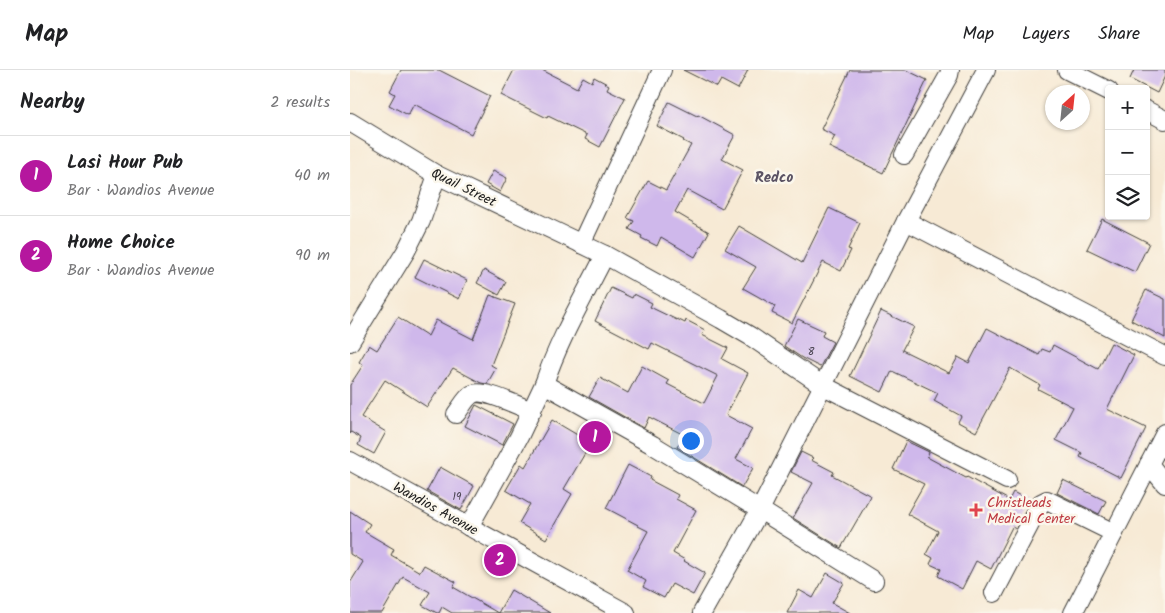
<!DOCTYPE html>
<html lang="en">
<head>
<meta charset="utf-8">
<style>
  body { margin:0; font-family:Kalam,sans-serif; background:#f6f6f6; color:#202124 }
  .controls { position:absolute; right:15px; top:15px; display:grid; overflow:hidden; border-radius:5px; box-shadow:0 1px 4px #0004 }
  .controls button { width:45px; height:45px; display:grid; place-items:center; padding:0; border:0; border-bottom:1px solid #e0e0e0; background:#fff; color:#202124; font:25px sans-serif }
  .compass { position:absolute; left:695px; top:15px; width:45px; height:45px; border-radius:50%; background:#fff; box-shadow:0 1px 4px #0004; rotate:27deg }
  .you { position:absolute; left:340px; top:370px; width:18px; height:18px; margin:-12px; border:4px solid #fff; border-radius:50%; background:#1a73e8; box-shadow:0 0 0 8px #1a73e833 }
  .badge { display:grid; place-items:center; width:32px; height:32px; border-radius:50%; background:#b5179e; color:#fff; font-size:16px; font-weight:700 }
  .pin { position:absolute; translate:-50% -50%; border:2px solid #fff; box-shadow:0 1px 5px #0006 }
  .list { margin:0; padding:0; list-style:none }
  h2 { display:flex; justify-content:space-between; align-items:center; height:65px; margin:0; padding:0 20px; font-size:21px }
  h2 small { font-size:16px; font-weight:400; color:#757577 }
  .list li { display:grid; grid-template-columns:32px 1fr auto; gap:15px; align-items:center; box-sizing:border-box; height:80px; padding:0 20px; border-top:1px solid #e0e0e0 }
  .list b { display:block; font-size:19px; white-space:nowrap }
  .list p { margin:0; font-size:16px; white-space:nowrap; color:#757577 }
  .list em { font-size:16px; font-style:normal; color:#757577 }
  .icon { flex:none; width:28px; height:28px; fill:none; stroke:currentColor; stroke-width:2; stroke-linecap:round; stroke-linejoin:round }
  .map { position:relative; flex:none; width:815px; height:543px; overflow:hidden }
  header { display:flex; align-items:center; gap:30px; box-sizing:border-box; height:70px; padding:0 25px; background:#fff; border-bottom:1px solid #e0e0e0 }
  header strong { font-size:24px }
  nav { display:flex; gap:28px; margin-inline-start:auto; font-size:18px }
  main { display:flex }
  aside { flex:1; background:#fff }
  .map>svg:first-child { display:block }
</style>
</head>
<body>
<header>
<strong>Map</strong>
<nav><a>Map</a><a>Layers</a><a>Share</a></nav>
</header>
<main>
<aside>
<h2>Nearby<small>2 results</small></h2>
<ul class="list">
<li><span class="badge">1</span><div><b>Lasi Hour Pub</b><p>Bar · Wandios Avenue</p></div><em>40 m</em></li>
<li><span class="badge">2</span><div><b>Home Choice</b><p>Bar · Wandios Avenue</p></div><em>90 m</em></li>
</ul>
</aside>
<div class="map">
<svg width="815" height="543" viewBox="0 0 815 543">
  <rect width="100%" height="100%" fill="#fbf7ec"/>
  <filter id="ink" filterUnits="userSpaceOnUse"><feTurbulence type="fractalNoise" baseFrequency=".02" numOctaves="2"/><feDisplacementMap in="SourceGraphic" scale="10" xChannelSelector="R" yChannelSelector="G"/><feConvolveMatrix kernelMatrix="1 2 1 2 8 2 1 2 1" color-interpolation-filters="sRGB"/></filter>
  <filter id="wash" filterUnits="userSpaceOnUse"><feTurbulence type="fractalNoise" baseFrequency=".0096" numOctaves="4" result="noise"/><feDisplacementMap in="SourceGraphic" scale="20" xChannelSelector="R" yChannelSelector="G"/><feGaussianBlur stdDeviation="1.12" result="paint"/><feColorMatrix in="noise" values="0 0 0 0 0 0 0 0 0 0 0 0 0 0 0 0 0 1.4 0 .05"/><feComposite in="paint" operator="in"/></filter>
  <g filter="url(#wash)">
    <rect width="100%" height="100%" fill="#f7ead5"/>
    <g id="blocks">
      <g fill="#cfb8eb">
        <polygon points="51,0 89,0 140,26 121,64 64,34 58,45 39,35 45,24 40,21"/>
        <polygon points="164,0 192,0 227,18 233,7 242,12 244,7 259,15 257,19 275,28 250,77 235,69 237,65 198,46 197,48 151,25"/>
        <polygon points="333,0 398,0 388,19 371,10 367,17"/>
        <polygon points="500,0 556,0 577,10 533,103 479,77 485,66 471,59"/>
        <polygon points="784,0 815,0 815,6 807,23 780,9"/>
        <polygon points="319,32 347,46 348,45 385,65 372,89 393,100 372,139 337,120 325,142 359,162 345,187 311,167 307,176 291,168 292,166 279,159 284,151 277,148 298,111 316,120 341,75 333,71 334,70 307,56"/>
        <polygon points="143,101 157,108 150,122 136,114"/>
        <polygon points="479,138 510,153 498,179 501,180 491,201 473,192 442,253 422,243 425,236 393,218 406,197 375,179 389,156 452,193"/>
        <polygon points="752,149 799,173 785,202 737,179"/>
        <polygon points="74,189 117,210 109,229 65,207"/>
        <polygon points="134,200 156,212 149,225 127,213"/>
        <polygon points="261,218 282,228 284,224 302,233 300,237 327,250 327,249 335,253 336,250 355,260 352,265 378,278 372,289 398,303 376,345 402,359 386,389 403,398 392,417 327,377 334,365 299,347 294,358 239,327 250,308 278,323 292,296 319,311 317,314 354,333 368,306 302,273 299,279 245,251"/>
        <polygon points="796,220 815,229 815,268 781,250"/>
        <polygon points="140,225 165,234 141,295 146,298 137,314 131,313 103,298 77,337 35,310 11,347 36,362 24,384 8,375 11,368 1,362 0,364 0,315 13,295 9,292 19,275 27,280 48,247 78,266 86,250 123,269"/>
        <polygon points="531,241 564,257 552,280 599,303 608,287 619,293 637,258 689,285 692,279 700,282 703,275 748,299 761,273 784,285 757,339 796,358 771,408 730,387 732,383 706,370 723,337 688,319 690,315 660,298 626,362 608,352 611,346 584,331 588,323 542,301 532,322 500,306"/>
        <polygon points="448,249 474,261 472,266 483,272 470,297 452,288 434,276"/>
        <polygon points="126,335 163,354 152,375 115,356"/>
        <polygon points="202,350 241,373 214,419 222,424 196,469 169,453 180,434 156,420 171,394 175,397"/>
        <polygon points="556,371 579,382 577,387 616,408 617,407 659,430 663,422 680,431 666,459 662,457 641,499 626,491 612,519 588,506 591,499 580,494 583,488 576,484 588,461 557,444 574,414 543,399"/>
        <polygon points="451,382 463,388 461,390 484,402 482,405 521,426 491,478 443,448 463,413 441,402"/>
        <polygon points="278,395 301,407 300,410 328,425 326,429 346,440 323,483 335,490 334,491 355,503 343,525 322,514 314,528 293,517 296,511 277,500 298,461 288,456 288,455 256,438"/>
        <polygon points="90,397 124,416 111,440 77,421"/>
        <polygon points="713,410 756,431 749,444 707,423"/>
        <polygon points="0,441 20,454 15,462 44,479 41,485 70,502 74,495 106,512 103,517 148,543 161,520 200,543 102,543 92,537 89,543 87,543 72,535 80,522 53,507 32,543 0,543 0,513 13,492 0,484"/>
        <polygon points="477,503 494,513 482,533 500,543 437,543 449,520 463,528"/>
      </g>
    </g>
  </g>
  <g filter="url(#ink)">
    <use href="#blocks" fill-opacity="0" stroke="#3d3b38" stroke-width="1"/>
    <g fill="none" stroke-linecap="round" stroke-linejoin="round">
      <g stroke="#3d3b38" stroke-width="20">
        <g id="minor">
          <polyline points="717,0 759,21"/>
          <polyline points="796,40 815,50"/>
          <polyline points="0,52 87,105 255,185 371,249 400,266 472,315 657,410"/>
          <polyline points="554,85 599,5 600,0"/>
          <polyline points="556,151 815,286"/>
          <polyline points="231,174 312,0"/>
          <polyline points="0,272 56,181 71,151 87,105"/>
          <path d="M194 314C209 269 234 227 255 185"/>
          <path d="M106 344C111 338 115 329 121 325 131 317 170 337 182 341"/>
          <polyline points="0,391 276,543"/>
          <polyline points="799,394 815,414"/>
          <polyline points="119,457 169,367 194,314 303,375 410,440 524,511"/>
          <polyline points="644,523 691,433 697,430 764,463"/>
          <polyline points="352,543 410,440 556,151 636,0"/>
          <polyline points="723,543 815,363"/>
        </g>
      </g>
      <use href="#minor" stroke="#fff" stroke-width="18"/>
    </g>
  </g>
  <path fill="#e0444e" stroke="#fbf7ec" stroke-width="2" d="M623.5 432.5h5v5h5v5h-5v5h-5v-5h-5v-5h5z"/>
  <g text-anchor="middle" stroke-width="5" stroke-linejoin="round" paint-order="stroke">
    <g font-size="11" fill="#494350">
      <text x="461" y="285">8</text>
      <text x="107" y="430">19</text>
    </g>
    <g font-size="14" fill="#1c1c1c" stroke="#fbf7ec">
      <text transform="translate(114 117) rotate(26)" y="5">Quail Street</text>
      <text transform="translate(86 438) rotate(29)" y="5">Wandios Avenue</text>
    </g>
    <g font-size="14" fill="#be3a42" stroke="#fbf7ec" text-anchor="start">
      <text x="637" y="437">Christleads<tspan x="637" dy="16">Medical Center</tspan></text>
    </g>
    <g font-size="15" font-weight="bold" fill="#5b5364" stroke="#fbf7ec">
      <text x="424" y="112">Redco</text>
    </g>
  </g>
</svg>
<div class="controls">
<button>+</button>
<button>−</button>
<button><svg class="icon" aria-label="layers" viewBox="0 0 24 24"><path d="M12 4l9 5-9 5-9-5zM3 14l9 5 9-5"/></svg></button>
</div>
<svg class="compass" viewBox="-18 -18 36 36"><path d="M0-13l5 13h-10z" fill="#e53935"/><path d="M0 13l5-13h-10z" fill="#757577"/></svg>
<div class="you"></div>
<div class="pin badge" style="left:245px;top:367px">1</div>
<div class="pin badge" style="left:150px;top:490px">2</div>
</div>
</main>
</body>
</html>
